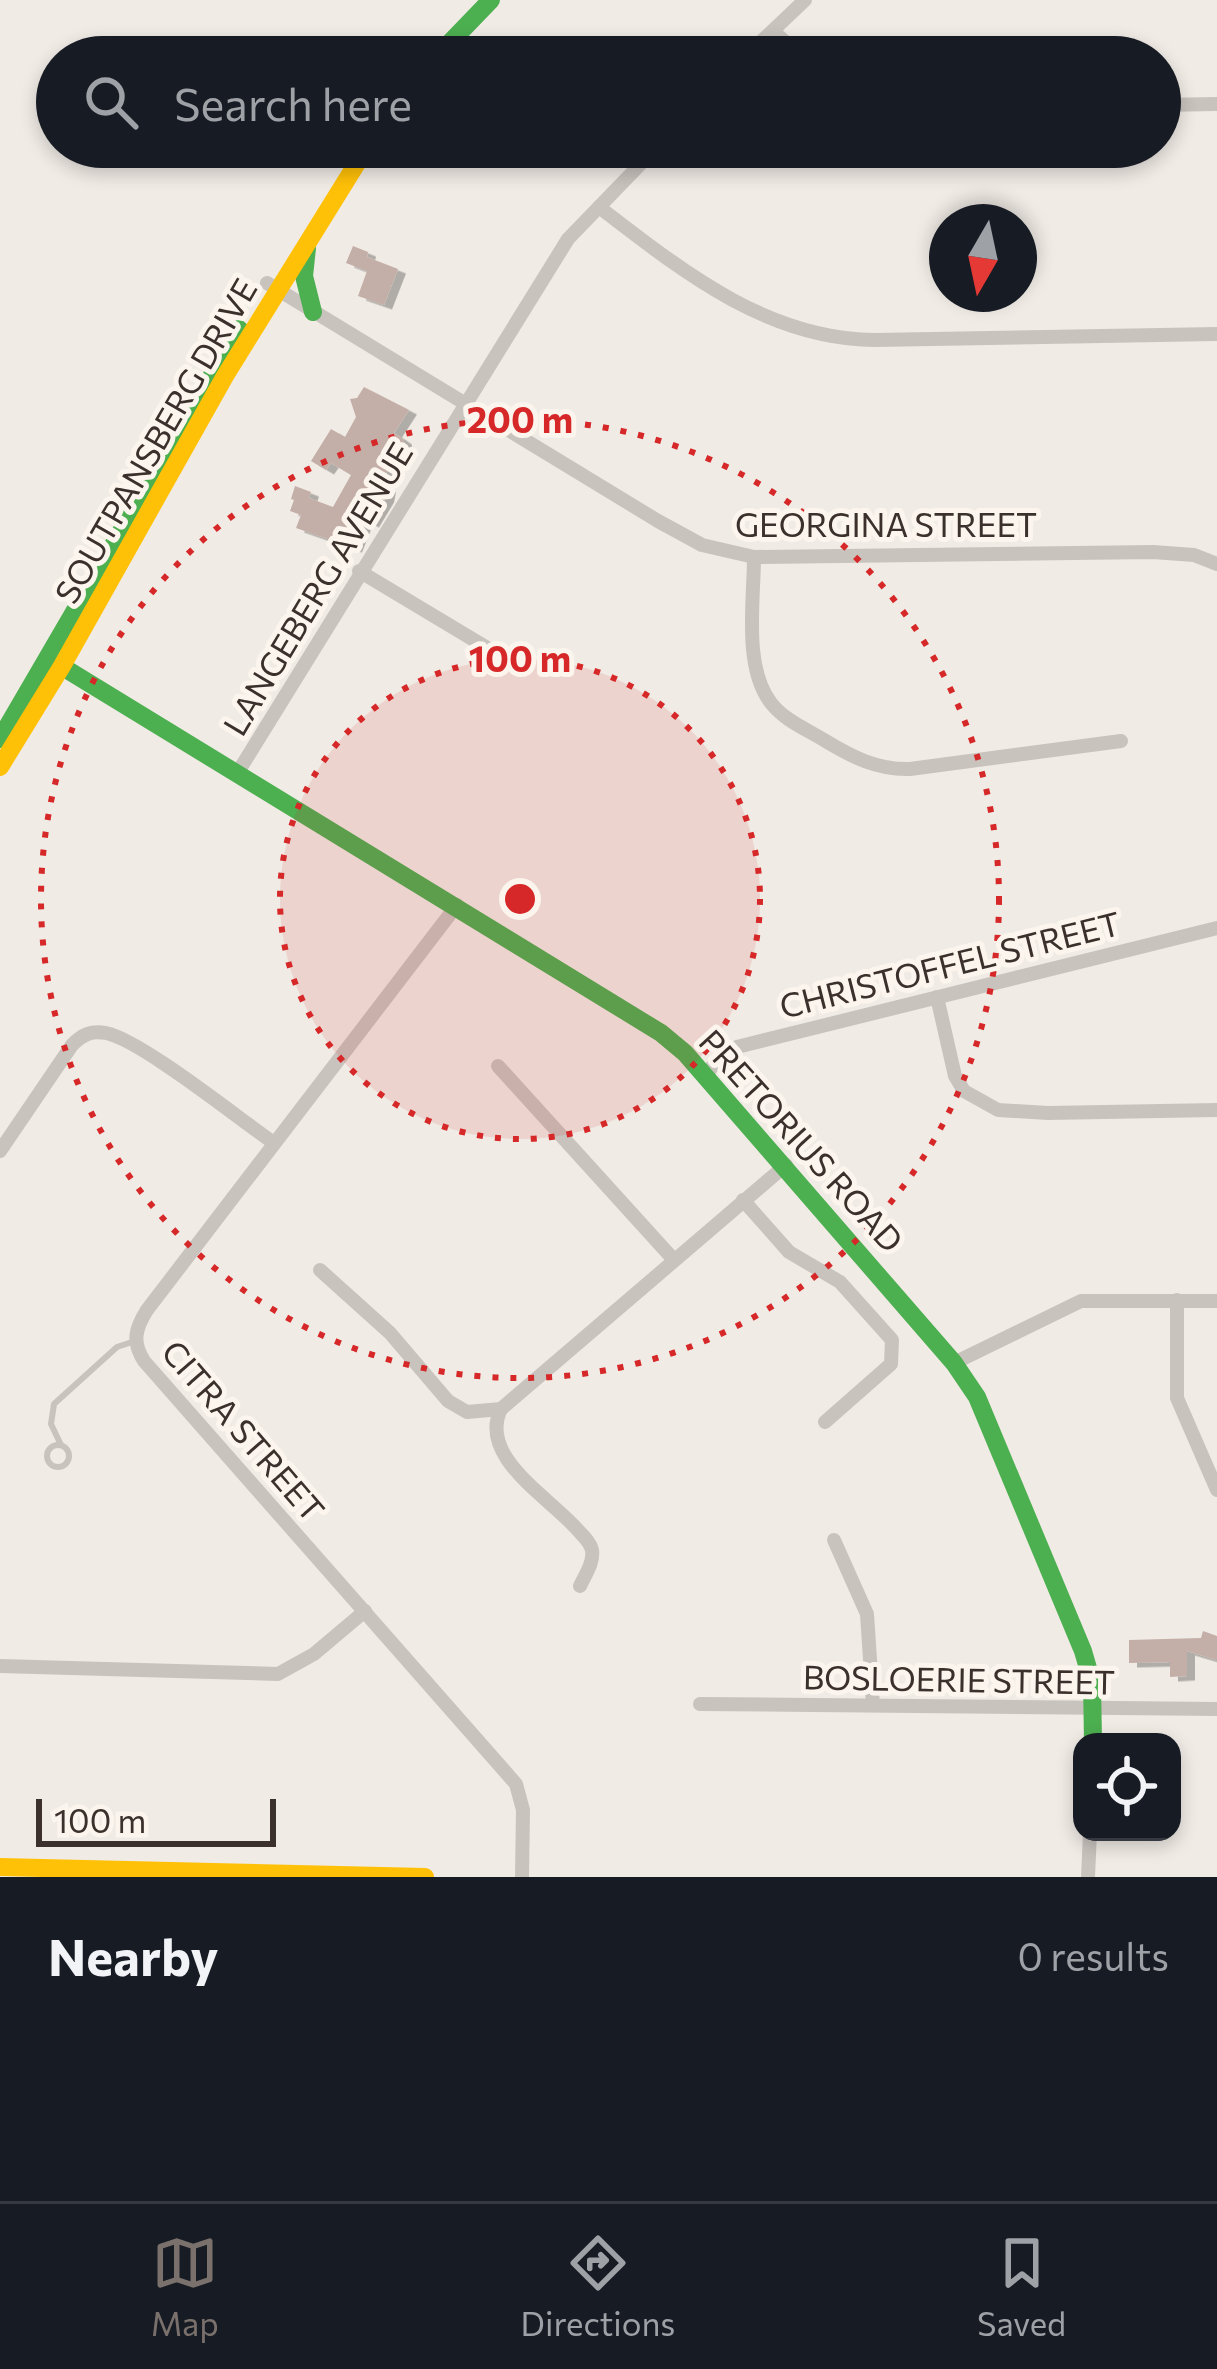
<!DOCTYPE html>
<html lang="en">
<head>
<meta charset="utf-8">
<style>
  body { margin:0; font-family:Commissioner,sans-serif; background:#242831; color:#f1f3f6 }
  .controls { position:absolute; right:36px; bottom:36px; display:grid; overflow:hidden; border-radius:24px; box-shadow:0 6px 18px #0003 }
  .controls button { width:108px; height:108px; display:grid; place-items:center; padding:0; border:0; border-bottom:3px solid #363941; background:#171b24; color:#f1f3f6; font:60px sans-serif }
  .compass { position:absolute; left:929px; top:204px; width:108px; height:108px; border-radius:50%; background:#171b24; box-shadow:0 6px 18px #0003; rotate:189deg }
  .scale { position:absolute; left:36px; bottom:30px; width:240px; box-sizing:border-box; padding-left:12px; border:6px solid #3b302b; border-top:0; font-size:33px; line-height:42px; white-space:nowrap; color:#3b302b; -webkit-text-stroke:9px #fbf5ee; paint-order:stroke }
  .list { margin:0; padding:0; list-style:none }
  h2 { display:flex; justify-content:space-between; align-items:center; height:156px; margin:0; padding:0 48px; font-size:51px }
  h2 small { font-size:39px; font-weight:400; color:#9ea1a6 }
  .icon { flex:none; width:66px; height:66px; fill:none; stroke:currentColor; stroke-width:2; stroke-linecap:round; stroke-linejoin:round }
  .map { position:relative; flex:none; width:1217px; height:1877px; overflow:hidden }
  .search { position:absolute; background:#171b24; box-shadow:0 6px 18px #0003; left:36px; right:36px; top:36px; height:132px; display:flex; align-items:center; gap:30px; box-sizing:border-box; padding:0 42px; border-radius:66px; color:#9ea1a6; font-size:45px }
  .sheet { height:324px; background:#171b24 }
  nav { display:flex; justify-content:space-around; align-items:center; box-sizing:border-box; height:168px; border-top:3px solid #363941; background:#171b24; font-size:33px; color:#9ea1a6 }
  nav a { display:grid; justify-items:center; gap:6px }
  nav .on { color:#7a716c }
  .map>svg:first-child { display:block }
</style>
</head>
<body>
<div class="map">
<svg width="1217" height="1877" viewBox="0 0 1217 1877">
  <defs>
    <filter id="shadow"><feDropShadow dx="8" dy="4.5" stdDeviation="0" flood-color="#0004"/></filter>
  </defs>
  <rect width="100%" height="100%" fill="#f0ebe5"/>
  <g fill="#c3afa7" filter="url(#shadow)">
    <polygon points="353,246 368,252 367,257 398,269 384,305 358,296 367,271 346,263"/>
    <polygon points="364,387 409,410 394,433 404,440 402,452 400,451 380,483 388,488 386,498 371,523 365,520 354,548 296,528 301,515 290,511 294,500 291,499 295,486 311,492 309,498 333,507 351,475 331,463 326,470 311,461 331,429 345,437 356,417 350,399 357,398"/>
    <polygon points="1203,1631 1217,1636 1217,1660 1187,1651 1187,1676 1170,1677 1170,1662 1129,1663 1129,1640 1201,1638"/>
  </g>
  <g fill="none" stroke-linecap="round" stroke-linejoin="round">
    <g stroke="#c9c3be" stroke-width="6">
      <circle cx="58" cy="1456" r="11"/>
      <polyline points="61,1445 51,1424 54,1404 117,1347 135,1341"/>
    </g>
    <g stroke="#c9c3be" stroke-width="14">
      <polyline points="773,31 802,57"/>
      <polyline points="745,57 805,0"/>
      <polyline points="1160,105 1217,104"/>
      <path d="M599 207C681 270 766 339 875 340L1217 334"/>
      <polyline points="267,283 658,521 702,545 754,557 1153,552 1194,555 1217,564"/>
      <path d="M754 557C754 600 743 667 771 703 784 720 806 729 824 740 852 757 877 770 910 769L1121 741"/>
      <polyline points="359,571 494,652"/>
      <polyline points="238,772 568,239 657,147"/>
      <path d="M457 905 147 1310C135 1329 132 1342 144 1361L516 1784 523 1810 522 1877"/>
      <polyline points="937,997 955,1076 964,1091 998,1110 1048,1113 1217,1110"/>
      <polyline points="498,1066 674,1260"/>
      <polyline points="706,1075 717,1060 737,1047 1217,928"/>
      <path d="M0 1151 72 1045C82 1035 91 1030 106 1033 141 1040 239 1119 274 1143"/>
      <polyline points="743,1200 789,1252 840,1282 892,1340 891,1364 825,1422"/>
      <polyline points="320,1270 390,1333 448,1401 467,1412 501,1409 786,1165"/>
      <polyline points="1177,1300 1177,1398 1217,1490"/>
      <polyline points="954,1363 1081,1301 1217,1301"/>
      <path d="M501 1409C478 1456 547 1496 575 1527 581 1534 590 1541 592 1550 594 1563 585 1575 580 1586"/>
      <polyline points="834,1540 867,1614 873,1705"/>
      <polyline points="0,1666 278,1674 314,1654 365,1611"/>
      <polyline points="700,1704 1217,1709"/>
      <polyline points="1088,1877 1090,1832"/>
    </g>
    <g stroke="#4caf50" stroke-width="18">
      <polyline points="436,57 491,0"/>
      <polyline points="307,248 304,276 313,312"/>
      <polyline points="48,658 661,1033 685,1053 954,1363 977,1397 1083,1651 1092,1682 1093,1742"/>
      <polyline points="0,739 239,329"/>
    </g>
    <g stroke="#ffc107" stroke-width="18">
      <polyline points="0,767 62,666 225,376 367,147"/>
      <polyline points="0,1867 425,1877"/>
    </g>
  </g>
  <circle cx="520" cy="899" r="240" fill="#d62828" fill-opacity=".12"/>
  <g fill="none" stroke="#d62828" stroke-width="6" stroke-dasharray="6 12">
    <circle cx="520" cy="899" r="240"/>
    <circle cx="520" cy="899" r="479"/>
  </g>
  <g text-anchor="middle" stroke-width="10" stroke-linejoin="round" paint-order="stroke">
    <g font-size="33" fill="#3b302b" stroke="#fbf5ee">
      <text transform="translate(156 441) rotate(-60)" y="12">SOUTPANSBERG DRIVE</text>
      <text x="886" y="537">GEORGINA STREET</text>
      <text transform="translate(318 589) rotate(-59)" y="12">LANGEBERG AVENUE</text>
      <text transform="translate(950 965) rotate(-14)" y="12">CHRISTOFFEL STREET</text>
      <text transform="translate(801 1141) rotate(48)" y="12">PRETORIUS ROAD</text>
      <text transform="translate(243 1431) rotate(49)" y="12">CITRA STREET</text>
      <text transform="translate(959 1680) rotate(1)" y="12">BOSLOERIE STREET</text>
    </g>
  </g>
  <circle cx="520" cy="899" r="18" fill="#d62828" stroke="#fbf5ee" stroke-width="6"/>
  <g font-size="36" text-anchor="middle" font-weight="bold" fill="#d62828" stroke="#fbf5ee" stroke-width="10" stroke-linejoin="round" paint-order="stroke">
    <text x="520" y="433">200 m</text>
    <text x="520" y="672">100 m</text>
  </g>
</svg>
<div class="controls">
<button><svg class="icon" aria-label="locate" viewBox="0 0 24 24"><circle cx="12" cy="12" r="6"/><path d="M12 2v4M12 18v4M2 12h4M18 12h4"/></svg></button>
</div>
<svg class="compass" viewBox="-18 -18 36 36"><path d="M0-13l5 13h-10z" fill="#e53935"/><path d="M0 13l5-13h-10z" fill="#9ea1a6"/></svg>
<div class="scale">100 m</div>
<div class="search"><svg class="icon" aria-label="search" viewBox="0 0 24 24"><circle cx="10" cy="10" r="6"/><path d="M15 15l6 6"/></svg>Search here</div>
</div>
<section class="sheet">
<h2>Nearby<small>0 results</small></h2>
<ul class="list">
</ul>
</section>
<nav>
<a class="on"><svg class="icon" aria-label="map" viewBox="0 0 24 24"><path d="M3 6l6-2 6 2 6-2v14l-6 2-6-2-6 2zM9 4v14M15 6v14"/></svg>Map</a>
<a><svg class="icon" aria-label="directions" viewBox="0 0 24 24"><path d="M12 3l9 9-9 9-9-9zM9 14v-3h6M13 9l2 2-2 2"/></svg>Directions</a>
<a><svg class="icon" aria-label="saved" viewBox="0 0 24 24"><path d="M7 4h10v16l-5-4-5 4z"/></svg>Saved</a>
</nav>
</body>
</html>
